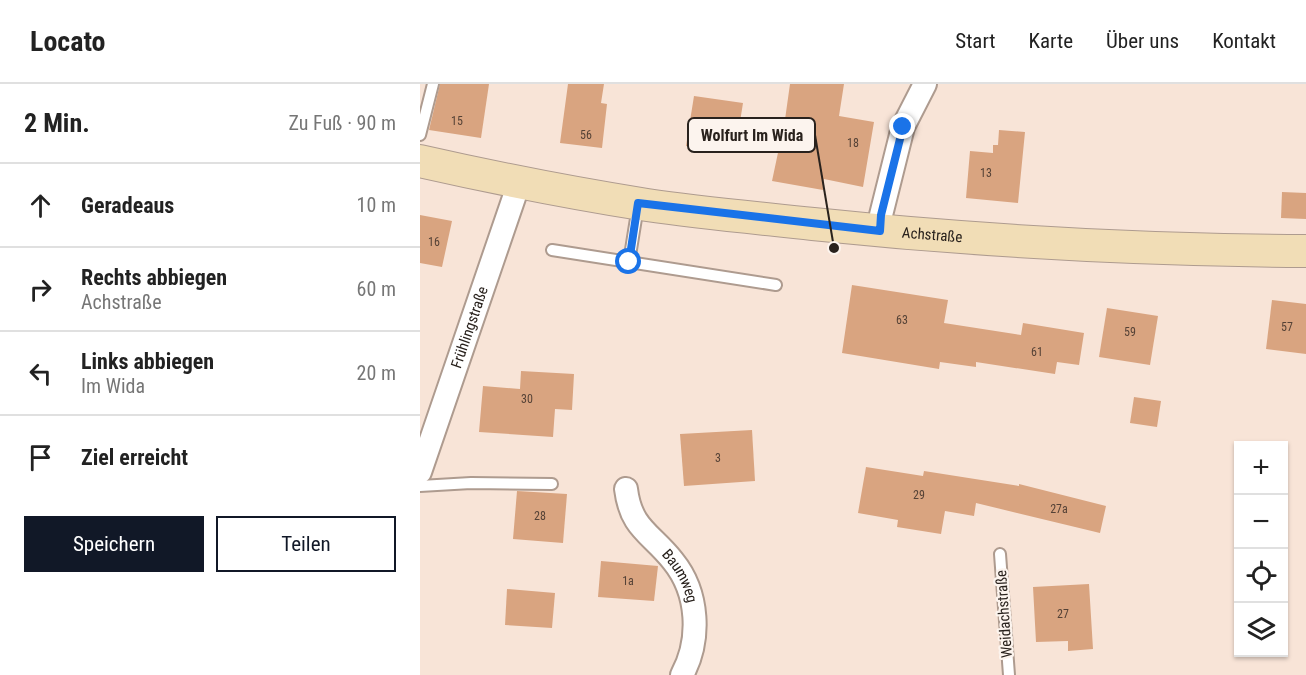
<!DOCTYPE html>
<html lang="de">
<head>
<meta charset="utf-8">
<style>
  body { margin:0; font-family:"Roboto Condensed",sans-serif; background:#f6f6f6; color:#222 }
  .controls { position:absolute; right:18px; bottom:18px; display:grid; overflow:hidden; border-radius:0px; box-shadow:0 2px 4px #0004 }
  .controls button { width:54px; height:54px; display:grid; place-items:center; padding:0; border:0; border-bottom:2px solid #e0e0e0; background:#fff; color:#222; font:30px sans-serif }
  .stop { position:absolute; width:18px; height:18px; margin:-14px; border:4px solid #1a73e8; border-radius:50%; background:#fff }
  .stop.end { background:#1a73e8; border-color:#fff; box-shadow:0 2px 6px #0008 }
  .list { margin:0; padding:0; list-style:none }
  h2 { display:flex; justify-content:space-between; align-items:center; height:78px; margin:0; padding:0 24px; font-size:26px }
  h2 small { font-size:20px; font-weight:400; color:#767676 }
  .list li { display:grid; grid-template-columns:39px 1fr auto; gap:18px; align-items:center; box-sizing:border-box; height:84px; padding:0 24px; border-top:2px solid #e0e0e0 }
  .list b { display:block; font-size:22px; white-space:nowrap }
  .list p { margin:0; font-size:20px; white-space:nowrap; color:#767676 }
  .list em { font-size:20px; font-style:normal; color:#767676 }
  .actions { display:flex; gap:12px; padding:18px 24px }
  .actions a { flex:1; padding:14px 0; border:2px solid #111827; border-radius:0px; text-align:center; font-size:21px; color:#111827 }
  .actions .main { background:#111827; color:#fff }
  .icon { flex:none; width:33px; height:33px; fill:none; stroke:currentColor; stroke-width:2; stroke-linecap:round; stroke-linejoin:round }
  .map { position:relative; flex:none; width:886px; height:591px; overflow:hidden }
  header { display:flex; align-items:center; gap:36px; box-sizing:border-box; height:84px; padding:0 30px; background:#fff; border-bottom:2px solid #e0e0e0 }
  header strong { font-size:28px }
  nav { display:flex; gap:33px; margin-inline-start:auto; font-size:21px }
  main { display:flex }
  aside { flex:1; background:#fff }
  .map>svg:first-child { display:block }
</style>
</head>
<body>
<header>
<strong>Locato</strong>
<nav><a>Start</a><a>Karte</a><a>Über uns</a><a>Kontakt</a></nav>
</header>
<main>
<aside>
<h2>2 Min.<small>Zu Fuß · 90 m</small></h2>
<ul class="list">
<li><svg class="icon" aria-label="ahead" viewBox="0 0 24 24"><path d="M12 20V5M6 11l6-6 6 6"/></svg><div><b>Geradeaus</b></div><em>10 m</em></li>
<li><svg class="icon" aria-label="right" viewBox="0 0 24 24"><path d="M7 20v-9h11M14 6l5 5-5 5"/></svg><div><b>Rechts abbiegen</b><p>Achstraße</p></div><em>60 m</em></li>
<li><svg class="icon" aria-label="left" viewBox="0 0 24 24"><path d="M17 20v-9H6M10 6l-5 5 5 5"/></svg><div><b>Links abbiegen</b><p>Im Wida</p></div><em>20 m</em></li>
<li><svg class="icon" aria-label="arrive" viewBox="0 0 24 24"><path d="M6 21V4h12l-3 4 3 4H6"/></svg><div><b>Ziel erreicht</b></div></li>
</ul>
<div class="actions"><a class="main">Speichern</a><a>Teilen</a></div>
</aside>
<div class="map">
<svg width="886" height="591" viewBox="0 0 886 591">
  <rect width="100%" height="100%" fill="#f8e4d7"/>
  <g fill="#d9a480">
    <polygon points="20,0 69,0 61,54 9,46"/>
    <polygon points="148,0 184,0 181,19 187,20 182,64 140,59"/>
    <polygon points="370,0 424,0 419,32 454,38 443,103 404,95 403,106 352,97 359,64 361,64"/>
    <polygon points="274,12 323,19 315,69 266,62"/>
    <polygon points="579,46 605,48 598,119 546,114 550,67 573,69 573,61 578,61"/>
    <polygon points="862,108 886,109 886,135 861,134"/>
    <polygon points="0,131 32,137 22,183 0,179"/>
    <polygon points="432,201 528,216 524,239 601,251 603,239 664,249 659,281 637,278 635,290 556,278 556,283 520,278 519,285 422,269"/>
    <polygon points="852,216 886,220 886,270 846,265"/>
    <polygon points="687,224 738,232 730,281 679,273"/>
    <polygon points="101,287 154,290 152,326 135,325 133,353 59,348 63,302 100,305"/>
    <polygon points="714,313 741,317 737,343 710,339"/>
    <polygon points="332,346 335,397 264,402 260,350"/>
    <polygon points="446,383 503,392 504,387 599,402 599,400 686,422 680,449 556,419 554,432 525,427 521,450 477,443 478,436 438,429"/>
    <polygon points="97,407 147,410 143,459 93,455"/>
    <polygon points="181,477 238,482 234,517 178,513"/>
    <polygon points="669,500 673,565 648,567 648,557 616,558 613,503"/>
    <polygon points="87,505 135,509 132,544 85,541"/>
  </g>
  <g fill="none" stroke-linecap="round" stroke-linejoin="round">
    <g stroke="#ae9b8f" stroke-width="14">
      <g id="service">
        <polyline points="0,51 13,0"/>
        <polyline points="132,166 356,201"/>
        <polyline points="209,178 218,122"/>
        <polyline points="0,402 51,399 132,400"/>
        <polyline points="580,470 589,591"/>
      </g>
    </g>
    <g stroke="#ae9b8f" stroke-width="26">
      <g id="minor">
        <polyline points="460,147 461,131 483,43 505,0"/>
        <path id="s1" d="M0 388 99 99"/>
        <path id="s2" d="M206 405C211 445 231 449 253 477 279 509 281 556 262 591"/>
      </g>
    </g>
    <g stroke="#ae9b8f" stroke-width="34">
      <g id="secondary">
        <path id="s3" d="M0 77C75 94 151 109 227 121 282 129 338 134 393 140 557 157 721 166 886 167"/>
      </g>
    </g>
    <use href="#service" stroke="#fff" stroke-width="10"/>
    <use href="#minor" stroke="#fff" stroke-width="22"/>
    <use href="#secondary" stroke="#f1ddb6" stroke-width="32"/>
  </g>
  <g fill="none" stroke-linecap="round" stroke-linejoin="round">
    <polyline stroke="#1a73e8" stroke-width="8" points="209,178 218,119 460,147 461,131 483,43"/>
  </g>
  <g text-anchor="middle" stroke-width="4.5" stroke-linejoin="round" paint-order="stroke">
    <g font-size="12" fill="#554236">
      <text x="37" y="41">15</text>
      <text x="166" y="55">56</text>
      <text x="433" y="63">18</text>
      <text x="566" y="93">13</text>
      <text x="14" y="162">16</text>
      <text x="482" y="240">63</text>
      <text x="867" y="247">57</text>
      <text x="710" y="252">59</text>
      <text x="617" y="272">61</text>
      <text x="107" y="319">30</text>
      <text x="298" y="378">3</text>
      <text x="499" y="415">29</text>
      <text x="639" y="429">27a</text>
      <text x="120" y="436">28</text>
      <text x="208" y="501">1a</text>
      <text x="643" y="534">27</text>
    </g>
    <g font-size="15" fill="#29221d" stroke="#fcf4ee">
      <text dy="5" stroke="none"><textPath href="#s3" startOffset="518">Achstraße</textPath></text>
      <text dy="5" stroke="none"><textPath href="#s1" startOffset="153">Frühlingstraße</textPath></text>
      <text dy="5" stroke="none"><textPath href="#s2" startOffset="105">Baumweg</textPath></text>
      <text transform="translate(584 530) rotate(-94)" y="5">Weidachstraße</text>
    </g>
  </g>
  <path fill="none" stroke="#29221d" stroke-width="2" d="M414 164L395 51"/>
  <circle fill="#29221d" stroke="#fcf4ee" stroke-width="2" cx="414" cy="164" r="6"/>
  <rect fill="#fcf4ee" stroke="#29221d" stroke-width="2" x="268" y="34" width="127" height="34" rx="6"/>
  <g font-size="16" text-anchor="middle" font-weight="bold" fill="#29221d">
    <text x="332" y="57">Wolfurt Im Wida</text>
  </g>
</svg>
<div class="controls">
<button>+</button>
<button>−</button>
<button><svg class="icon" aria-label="locate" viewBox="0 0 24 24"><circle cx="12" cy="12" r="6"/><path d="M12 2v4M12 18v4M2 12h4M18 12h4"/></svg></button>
<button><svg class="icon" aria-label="layers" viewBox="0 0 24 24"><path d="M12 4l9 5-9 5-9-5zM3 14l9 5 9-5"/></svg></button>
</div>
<div class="stop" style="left:209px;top:178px"></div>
<div class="stop end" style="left:483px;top:43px"></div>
</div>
</main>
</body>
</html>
